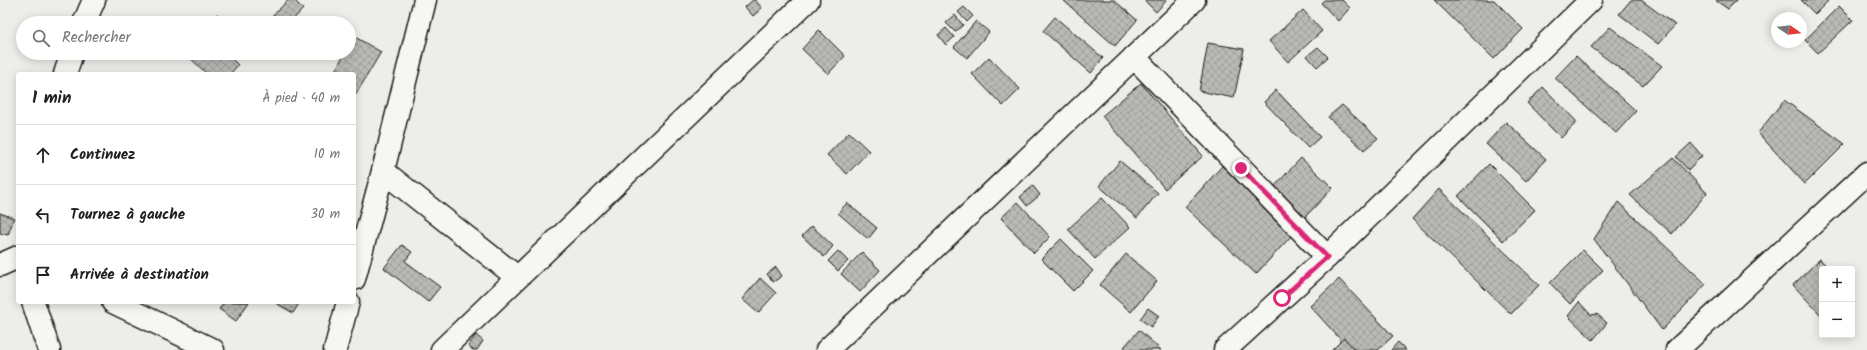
<!DOCTYPE html>
<html lang="fr">
<head>
<meta charset="utf-8">
<style>
  body { margin:0; font-family:Kalam,sans-serif; background:#f6f6f6; color:#202124 }
  .controls { position:absolute; right:12px; bottom:12px; display:grid; overflow:hidden; border-radius:4px; box-shadow:0 2px 10px #0003 }
  .controls button { width:36px; height:36px; display:grid; place-items:center; padding:0; border:0; border-bottom:1px solid #e0e0e0; background:#fff; color:#202124; font:20px sans-serif }
  .compass { position:absolute; left:1771px; top:12px; width:36px; height:36px; border-radius:50%; background:#fff; box-shadow:0 2px 10px #0003; rotate:104deg }
  .stop { position:absolute; width:12px; height:12px; margin:-9px; border:3px solid #db2777; border-radius:50%; background:#fff }
  .stop.end { background:#db2777; border-color:#fff; box-shadow:0 1px 4px #0008 }
  .list { margin:0; padding:0; list-style:none }
  h2 { display:flex; justify-content:space-between; align-items:center; height:52px; margin:0; padding:0 16px; font-size:17px }
  h2 small { font-size:13px; font-weight:400; color:#757577 }
  .list li { display:grid; grid-template-columns:26px 1fr auto; gap:12px; align-items:center; box-sizing:border-box; height:60px; padding:0 16px; border-top:1px solid #e0e0e0 }
  .list b { display:block; font-size:15px; white-space:nowrap }
  .list em { font-size:13px; font-style:normal; color:#757577 }
  .icon { flex:none; width:22px; height:22px; fill:none; stroke:currentColor; stroke-width:2; stroke-linecap:round; stroke-linejoin:round }
  .map { position:relative; flex:none; width:1867px; height:350px; overflow:hidden }
  .search { position:absolute; background:#fff; box-shadow:0 2px 10px #0003; left:16px; top:16px; width:340px; height:44px; display:flex; align-items:center; gap:10px; box-sizing:border-box; padding:0 14px; border-radius:22px; color:#757577; font-size:15px }
  .panel { position:absolute; background:#fff; box-shadow:0 2px 10px #0003; left:16px; top:72px; width:340px; height:232px; border-radius:4px }
  .map>svg:first-child { display:block }
</style>
</head>
<body>
<div class="map">
<svg width="1867" height="350" viewBox="0 0 1867 350">
  <defs>
    <pattern id="building-cross-hatch" width="8" height="8" patternUnits="userSpaceOnUse"><rect width="8" height="8" fill="#b9b9b6"/><path d="M0 0l8 8M0 8l8-8" fill="none" stroke="#9e9e9c"/></pattern>
  </defs>
  <rect width="100%" height="100%" fill="#edede9"/>
  <filter id="ink" filterUnits="userSpaceOnUse"><feTurbulence type="fractalNoise" baseFrequency=".025" numOctaves="2"/><feDisplacementMap in="SourceGraphic" scale="8" xChannelSelector="R" yChannelSelector="G"/><feConvolveMatrix kernelMatrix="1 2 1 2 8 2 1 2 1" color-interpolation-filters="sRGB"/></filter>
  <g filter="url(#ink)">
    <g fill="url(#building-cross-hatch)" stroke="#1c1c1c">
      <polygon points="288,0 294,0 303,9 290,23 266,23"/>
      <polygon points="753,0 755,0 762,8 753,16 745,7"/>
      <polygon points="1063,0 1114,0 1137,20 1115,46"/>
      <polygon points="1144,0 1167,0 1156,12"/>
      <polygon points="1324,0 1342,0 1350,8 1338,21 1321,3"/>
      <polygon points="1434,0 1494,0 1523,29 1494,59"/>
      <polygon points="1631,0 1641,0 1675,25 1658,44 1619,14"/>
      <polygon points="1715,0 1737,0 1728,9"/>
      <polygon points="1801,0 1829,0 1815,14"/>
      <polygon points="1839,6 1853,20 1818,53 1805,40"/>
      <polygon points="964,7 973,16 967,22 958,12"/>
      <polygon points="1303,10 1322,31 1288,62 1269,41"/>
      <polygon points="217,14 227,23 209,23"/>
      <polygon points="955,15 963,25 955,32 946,23"/>
      <polygon points="1055,17 1103,58 1091,73 1043,31"/>
      <polygon points="976,21 989,32 967,58 954,47"/>
      <polygon points="1610,27 1662,66 1643,86 1591,47"/>
      <polygon points="946,28 954,37 946,45 938,35"/>
      <polygon points="819,30 845,56 828,74 802,49"/>
      <polygon points="355,37 381,52 355,96 354,74 333,74 345,53 349,53 349,47"/>
      <polygon points="1208,43 1244,49 1234,98 1199,91"/>
      <polygon points="1318,47 1328,57 1317,67 1307,56"/>
      <polygon points="185,53 226,53 238,65 230,74 207,74"/>
      <polygon points="1576,56 1636,111 1616,133 1555,78"/>
      <polygon points="989,57 1020,89 1003,106 972,74"/>
      <polygon points="1141,83 1203,156 1165,189 1102,116"/>
      <polygon points="1543,87 1577,122 1561,138 1527,103"/>
      <polygon points="1276,90 1320,137 1308,148 1264,102"/>
      <polygon points="1784,100 1845,144 1805,184 1758,133"/>
      <polygon points="1342,105 1378,138 1364,150 1328,117"/>
      <polygon points="1506,122 1546,159 1526,181 1486,144"/>
      <polygon points="849,132 869,151 847,174 827,155"/>
      <polygon points="1691,143 1702,156 1688,170 1676,157"/>
      <polygon points="1301,158 1333,188 1303,219 1272,189"/>
      <polygon points="1673,158 1707,193 1672,234 1630,195"/>
      <polygon points="1120,161 1158,193 1137,218 1099,186"/>
      <polygon points="1489,164 1535,210 1503,241 1458,196"/>
      <polygon points="1222,166 1294,233 1256,274 1185,207"/>
      <polygon points="1033,186 1040,195 1027,206 1020,197"/>
      <polygon points="1439,189 1539,285 1511,314 1412,219"/>
      <polygon points="1102,198 1130,227 1095,259 1068,229"/>
      <polygon points="1018,202 1050,237 1034,253 1001,218"/>
      <polygon points="1618,202 1706,284 1662,330 1594,239"/>
      <polygon points="847,203 877,228 868,239 838,213"/>
      <polygon points="0,213 14,218 8,235 0,233"/>
      <polygon points="812,226 833,246 824,257 802,236"/>
      <polygon points="1061,239 1093,271 1073,291 1041,259"/>
      <polygon points="402,245 412,252 405,261 440,287 428,302 384,268"/>
      <polygon points="1583,250 1603,270 1570,304 1550,283"/>
      <polygon points="838,251 848,261 838,271 828,261"/>
      <polygon points="862,252 880,270 860,292 841,274"/>
      <polygon points="1126,254 1157,281 1131,312 1100,285"/>
      <polygon points="1820,259 1829,269 1822,269 1822,316 1793,285"/>
      <polygon points="776,267 782,276 773,282 767,274"/>
      <polygon points="760,278 776,293 758,313 742,299"/>
      <polygon points="1339,279 1393,336 1378,350 1350,350 1310,306"/>
      <polygon points="225,302 249,302 236,321 219,309"/>
      <polygon points="274,302 300,302 293,313"/>
      <polygon points="1579,302 1591,315 1597,314 1607,323 1593,340 1568,316"/>
      <polygon points="1148,308 1159,316 1151,327 1140,319"/>
      <polygon points="1139,330 1161,350 1128,350 1124,347"/>
      <polygon points="476,335 483,341 477,350 473,350 468,346"/>
      <polygon points="1344,338 1355,350 1332,350"/>
      <polygon points="1398,342 1406,350 1391,350"/>
    </g>
    <g fill="none" stroke-linecap="round" stroke-linejoin="round">
      <g stroke="#1c1c1c" stroke-width="25">
        <g id="minor">
          <polyline points="84,23 94,0"/>
          <polyline points="1134,57 1327,257"/>
          <polyline points="65,74 72,53"/>
          <polyline points="383,171 517,277"/>
          <polyline points="0,265 18,257"/>
          <polyline points="354,279 383,171 425,0"/>
          <polyline points="33,302 49,350"/>
          <polyline points="113,302 213,350"/>
          <polyline points="335,350 348,302"/>
          <polyline points="442,350 808,0"/>
          <polyline points="827,350 1194,0"/>
          <polyline points="1225,350 1327,257 1591,0"/>
          <polyline points="1677,350 1867,173"/>
        </g>
      </g>
      <use href="#minor" stroke="#f6f6f2" stroke-width="22"/>
    </g>
  </g>
  <g fill="none" stroke-linecap="round" stroke-linejoin="round" filter="url(#ink)">
    <polyline stroke="#db2777" stroke-width="5" points="1241,168 1327,257 1282,298"/>
  </g>
</svg>
<div class="controls">
<button>+</button>
<button>−</button>
</div>
<svg class="compass" viewBox="-18 -18 36 36"><path d="M0-13l5 13h-10z" fill="#e53935"/><path d="M0 13l5-13h-10z" fill="#757577"/></svg>
<div class="stop" style="left:1282px;top:298px"></div>
<div class="stop end" style="left:1241px;top:168px"></div>
<div class="search"><svg class="icon" aria-label="search" viewBox="0 0 24 24"><circle cx="10" cy="10" r="6"/><path d="M15 15l6 6"/></svg>Rechercher</div>
<section class="panel">
<h2>1 min<small>À pied · 40 m</small></h2>
<ul class="list">
<li><svg class="icon" aria-label="ahead" viewBox="0 0 24 24"><path d="M12 20V5M6 11l6-6 6 6"/></svg><div><b>Continuez</b></div><em>10 m</em></li>
<li><svg class="icon" aria-label="left" viewBox="0 0 24 24"><path d="M17 20v-9H6M10 6l-5 5 5 5"/></svg><div><b>Tournez à gauche</b></div><em>30 m</em></li>
<li><svg class="icon" aria-label="arrive" viewBox="0 0 24 24"><path d="M6 21V4h12l-3 4 3 4H6"/></svg><div><b>Arrivée à destination</b></div></li>
</ul>
</section>
</div>
</body>
</html>
